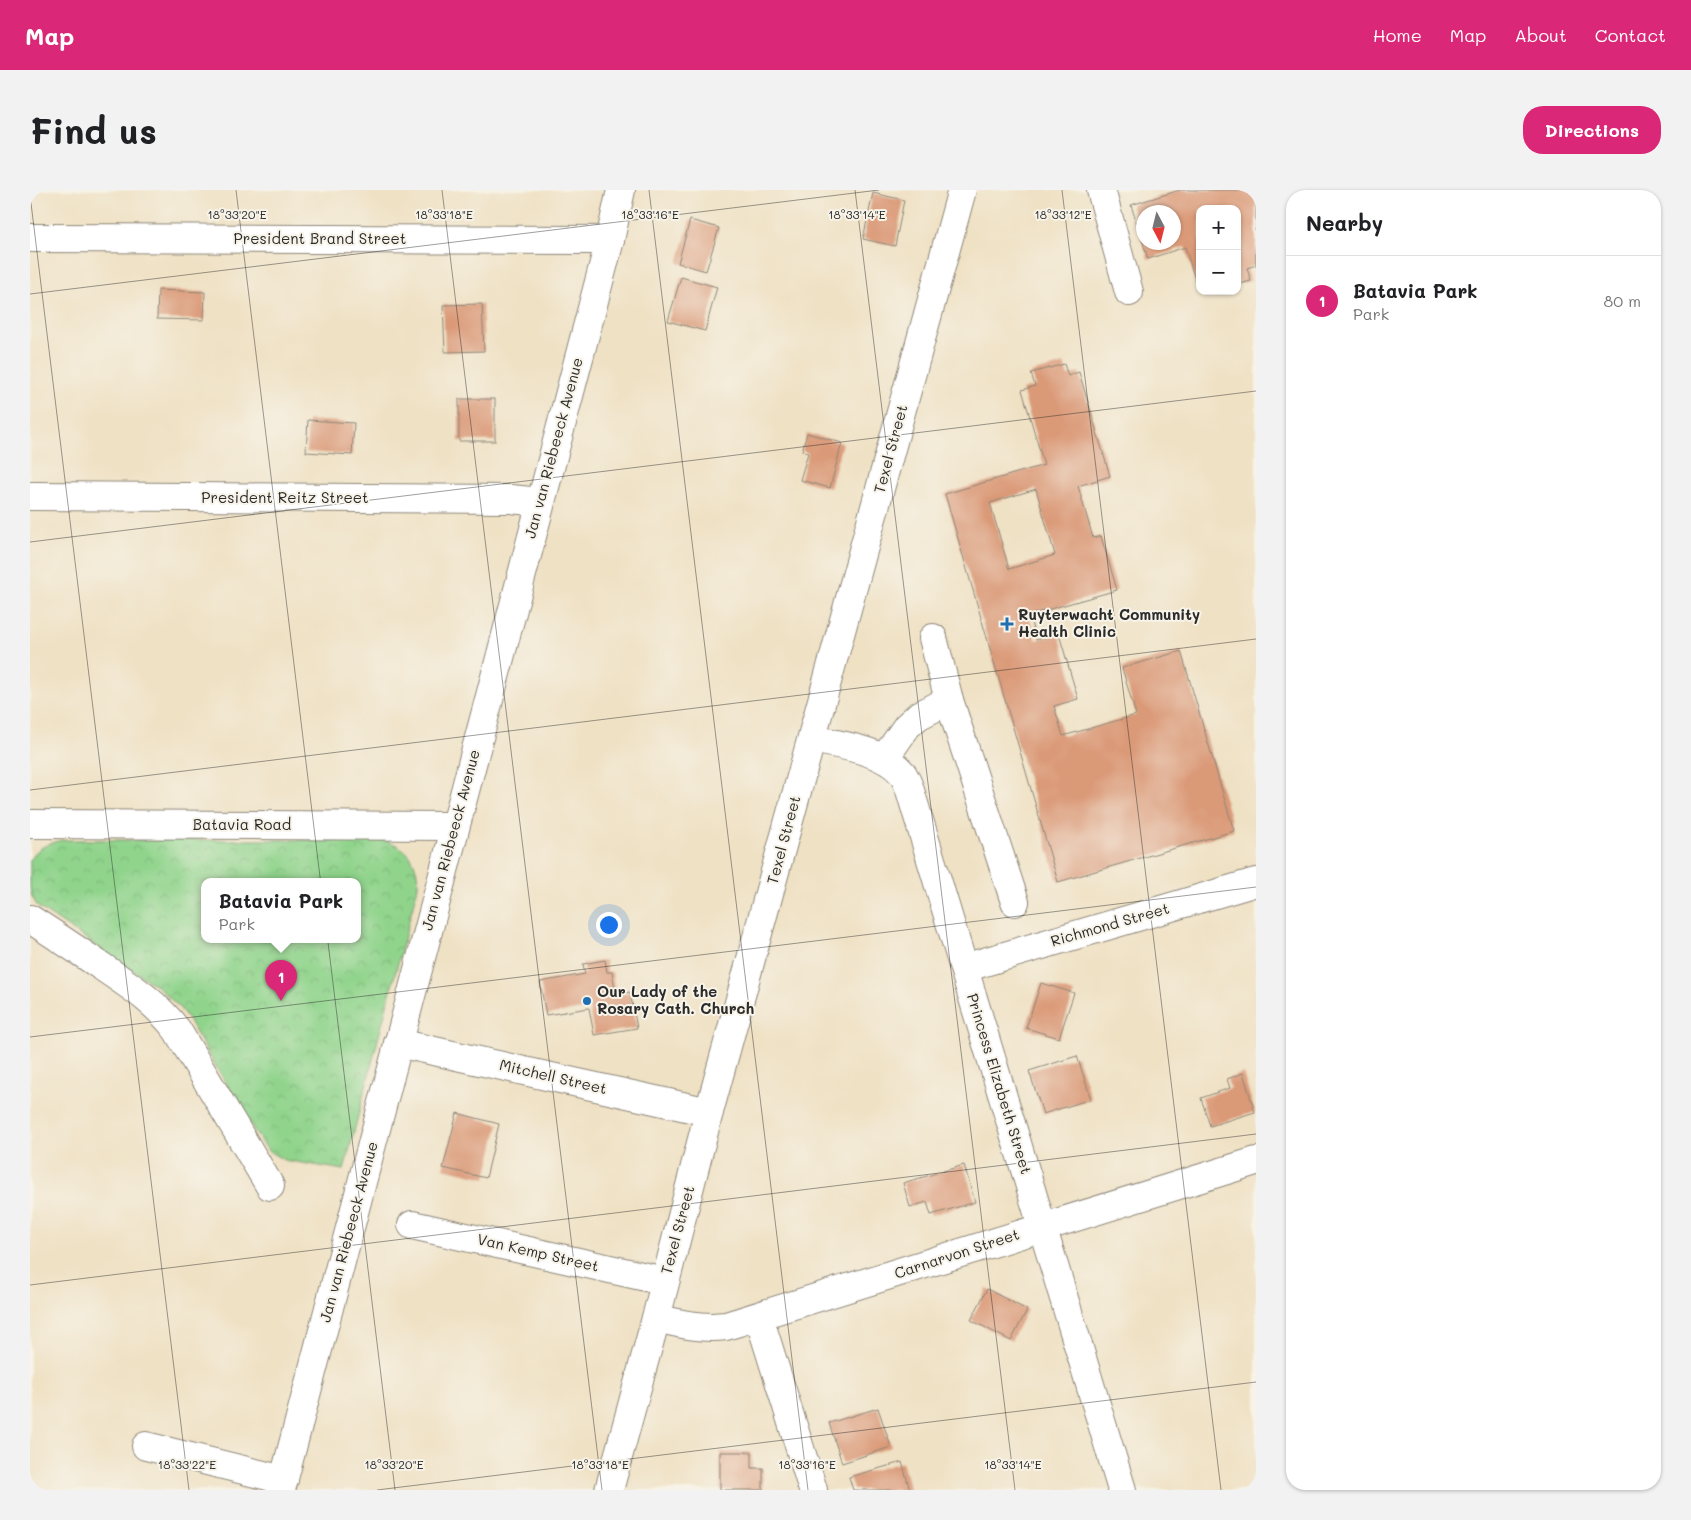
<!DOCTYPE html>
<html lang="en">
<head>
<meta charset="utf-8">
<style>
  body { margin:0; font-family:Mali,sans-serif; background:#f2f2f2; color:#202124 }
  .controls { position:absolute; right:15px; top:15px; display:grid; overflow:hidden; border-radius:10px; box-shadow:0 1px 4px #0004 }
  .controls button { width:45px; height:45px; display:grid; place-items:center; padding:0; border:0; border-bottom:1px solid #e0e0e0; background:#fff; color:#202124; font:25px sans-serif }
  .compass { position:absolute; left:1106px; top:15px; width:45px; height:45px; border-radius:50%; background:#fff; box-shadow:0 1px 4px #0004; rotate:173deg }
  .you { position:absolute; left:578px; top:734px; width:18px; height:18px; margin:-12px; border:4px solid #fff; border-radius:50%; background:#1a73e8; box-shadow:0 0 0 8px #1a73e833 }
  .badge { display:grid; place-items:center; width:32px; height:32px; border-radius:50%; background:#db2777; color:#fff; font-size:16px; font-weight:700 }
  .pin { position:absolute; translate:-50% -41px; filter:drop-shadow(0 1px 2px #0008) }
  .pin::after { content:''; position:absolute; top:26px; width:18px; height:15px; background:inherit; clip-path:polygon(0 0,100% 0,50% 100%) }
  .popup { position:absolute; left:171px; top:688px; width:160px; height:65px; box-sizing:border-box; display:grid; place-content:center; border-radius:10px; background:#fff; filter:drop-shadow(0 1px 4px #0005); font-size:16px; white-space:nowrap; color:#757577 }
  .popup b { font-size:19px; color:#202124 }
  .popup::after { content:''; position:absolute; left:50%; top:100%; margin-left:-10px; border:10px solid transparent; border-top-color:#fff }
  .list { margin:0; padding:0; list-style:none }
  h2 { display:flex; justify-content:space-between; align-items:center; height:65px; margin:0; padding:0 20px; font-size:21px }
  h2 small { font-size:16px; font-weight:400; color:#757577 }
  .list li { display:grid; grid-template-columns:32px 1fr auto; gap:15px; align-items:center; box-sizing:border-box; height:90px; padding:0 20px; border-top:1px solid #e0e0e0 }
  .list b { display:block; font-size:19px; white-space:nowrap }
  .list p { margin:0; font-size:16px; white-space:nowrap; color:#757577 }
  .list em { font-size:16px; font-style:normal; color:#757577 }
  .map { position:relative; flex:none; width:1226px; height:1300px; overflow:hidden; border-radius:20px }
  header { display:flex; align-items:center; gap:30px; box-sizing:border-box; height:70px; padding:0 25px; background:#db2777; color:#fff }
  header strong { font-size:24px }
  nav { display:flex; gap:28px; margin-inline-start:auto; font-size:18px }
  .intro { display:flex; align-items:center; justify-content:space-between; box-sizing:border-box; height:120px; padding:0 30px }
  h1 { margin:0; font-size:35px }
  .button { padding:12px 22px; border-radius:20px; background:#db2777; color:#fff; font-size:18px; font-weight:700 }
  main { display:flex; gap:30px; padding:0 30px }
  aside { flex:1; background:#fff; border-radius:20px; box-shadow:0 1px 4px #0004 }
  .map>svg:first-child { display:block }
</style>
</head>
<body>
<header>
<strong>Map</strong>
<nav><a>Home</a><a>Map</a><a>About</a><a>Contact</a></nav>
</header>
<div class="intro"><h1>Find us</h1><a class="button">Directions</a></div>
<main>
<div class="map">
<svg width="1226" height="1300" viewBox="0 0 1226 1300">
  <defs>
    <pattern id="park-crowns" width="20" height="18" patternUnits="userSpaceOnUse" patternTransform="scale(1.25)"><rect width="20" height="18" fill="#90d48c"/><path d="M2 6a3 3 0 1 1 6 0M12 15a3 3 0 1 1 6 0" fill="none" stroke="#7cb679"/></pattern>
  </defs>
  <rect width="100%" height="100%" fill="#f7f3e8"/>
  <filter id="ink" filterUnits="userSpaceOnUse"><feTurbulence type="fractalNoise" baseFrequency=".02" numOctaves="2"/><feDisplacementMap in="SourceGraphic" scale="10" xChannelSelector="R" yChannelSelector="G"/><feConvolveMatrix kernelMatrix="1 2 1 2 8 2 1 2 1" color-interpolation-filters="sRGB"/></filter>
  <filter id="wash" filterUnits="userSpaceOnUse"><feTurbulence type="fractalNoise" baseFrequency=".0096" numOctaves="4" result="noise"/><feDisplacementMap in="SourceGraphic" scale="20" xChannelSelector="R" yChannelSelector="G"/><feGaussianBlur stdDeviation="1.12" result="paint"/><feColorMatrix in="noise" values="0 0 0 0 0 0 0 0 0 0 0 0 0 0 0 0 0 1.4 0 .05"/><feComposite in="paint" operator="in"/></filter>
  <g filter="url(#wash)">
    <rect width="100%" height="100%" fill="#efe1c4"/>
    <path fill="url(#park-crowns)" stroke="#5e805c" fill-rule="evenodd" d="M33 650H352C377 656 388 670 388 696L314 980 254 970 240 962 230 950 156 826 148 816 128 797 8 717C0 704 0 702 0 687 0 682 0 675 0 671 5 658 21 652 33 650ZM175 692H327V750H175Z"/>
    <g id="blocks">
      <g fill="#da9977" fill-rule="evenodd">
        <path d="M1150 0H1226V38L1225 39 1226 43V75L1217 78 1221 91 1210 94 1207 87V19H1170V95L1167 96 1155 57 1118 69 1101 15ZM1114 22H1144V52H1114Z"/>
        <polygon points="843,3 874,10 865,56 833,49"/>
        <polygon points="660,30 689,38 676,81 648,73"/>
        <polygon points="651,87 687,97 675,141 638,131"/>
        <polygon points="128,100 175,102 174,130 127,129"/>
        <polygon points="452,114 454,161 415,162 413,115"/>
        <path d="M1034 174 1038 186 1049 182 1080 286 1048 296 1063 348 1071 346 1087 400 999 425 1006 450 1029 444 1048 509 1024 516 1033 546 1106 525 1092 478 1151 461 1204 641 1028 692 915 304 1014 275 992 200 1005 196 1001 183ZM1006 299 1025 365 979 379 960 313Z"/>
        <rect x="429" y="209" width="36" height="42"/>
        <polygon points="278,230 324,233 322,265 276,262"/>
        <polygon points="777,243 812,253 800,298 770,290 778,263 772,261"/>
        <polygon points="575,770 577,782 582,782 586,805 600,802 607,838 564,845 559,818 516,825 510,792 555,784 553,774"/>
        <polygon points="1011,793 1044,803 1029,848 996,838"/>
        <polygon points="1047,866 1061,909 1013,924 999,881"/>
        <polygon points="1213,883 1225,922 1180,936 1171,908 1200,898 1197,889"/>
        <polygon points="427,923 469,934 456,988 413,978"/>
        <polygon points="934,975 945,1012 901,1025 897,1012 880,1017 873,993"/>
        <polygon points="957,1099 997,1120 981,1151 941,1130"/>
        <polygon points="848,1218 861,1257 812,1273 799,1233"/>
        <polygon points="690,1262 722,1262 722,1278 733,1278 733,1300 690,1300"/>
        <polygon points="872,1272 880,1300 823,1300 819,1287"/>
      </g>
    </g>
  </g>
  <g filter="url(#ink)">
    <use href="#blocks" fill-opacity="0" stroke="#8d8678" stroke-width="1"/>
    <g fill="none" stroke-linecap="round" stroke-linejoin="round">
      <g stroke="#8d8678" stroke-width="30">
        <g id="minor">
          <polyline points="1071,0 1099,102"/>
          <polyline points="0,48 580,50"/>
          <polyline points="0,306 481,309 510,312"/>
          <polyline points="903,448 919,510 985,712"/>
          <path d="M782 549C810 555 853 560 872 583 875 587 877 592 879 597L1092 1300"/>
          <polyline points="854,569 877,536 888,526 919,510"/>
          <polyline points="0,634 425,636"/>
          <path d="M0 729C24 744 47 760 71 776 99 795 126 812 147 840L240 996"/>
          <polyline points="934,778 1226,692"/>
          <polyline points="368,853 679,922"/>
          <polyline points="382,1035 634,1091"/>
          <polyline points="729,1127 783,1300"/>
          <path d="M626 1128C650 1134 672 1139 696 1136L1226 971"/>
          <polyline points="116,1256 254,1290"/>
          <polyline points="251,1300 580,50 591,0"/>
          <polyline points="579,1300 626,1128 679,922 932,0"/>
        </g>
      </g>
      <use href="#minor" stroke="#fff" stroke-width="28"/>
    </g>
  </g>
  <path fill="none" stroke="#2b2b2b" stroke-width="1" stroke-opacity="0.45" d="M206 0 365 1300M412 0 572 1300M619 0 778 1300M825 0 985 1300M1032 0 1191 1300M0 5 159 1300M0 104 849 0M0 352 1226 201M0 600 1226 449M0 847 1226 697M0 1095 1226 944M347 1300 1226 1192"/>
  <g fill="#1f6fb2" stroke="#f7f3e8" stroke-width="2">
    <path d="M974.5 426.5h5v5h5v5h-5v5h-5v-5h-5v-5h5z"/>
    <circle cx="557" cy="811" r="5"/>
  </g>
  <g text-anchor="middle" stroke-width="4" stroke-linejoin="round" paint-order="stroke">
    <g font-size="15" fill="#2b2b2b" stroke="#f7f3e8">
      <text x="290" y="54">President Brand Street</text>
      <text transform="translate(524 258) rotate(-75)" y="5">Jan van Riebeeck Avenue</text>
      <text transform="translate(861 259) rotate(-75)" y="5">Texel Street</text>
      <text x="255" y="313">President Reitz Street</text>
      <text x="212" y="640">Batavia Road</text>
      <text transform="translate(421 650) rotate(-75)" y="5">Jan van Riebeeck Avenue</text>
      <text transform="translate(754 650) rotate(-75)" y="5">Texel Street</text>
      <text transform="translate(1080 735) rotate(-16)" y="5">Richmond Street</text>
      <text transform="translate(523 887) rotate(13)" y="5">Mitchell Street</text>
      <text transform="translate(969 894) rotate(73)" y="5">Princess Elizabeth Street</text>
      <text transform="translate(648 1040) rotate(-75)" y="5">Texel Street</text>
      <text transform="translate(319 1042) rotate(-75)" y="5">Jan van Riebeeck Avenue</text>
      <text transform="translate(508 1063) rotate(13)" y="5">Van Kemp Street</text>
      <text transform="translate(927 1064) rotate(-18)" y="5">Carnarvon Street</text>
    </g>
    <g font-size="15" font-weight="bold" fill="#2b2b2b" stroke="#f7f3e8" text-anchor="start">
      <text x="988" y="430">Ruyterwacht Community<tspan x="988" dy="17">Health Clinic</tspan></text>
      <text x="567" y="807">Our Lady of the<tspan x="567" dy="17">Rosary Cath. Church</tspan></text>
    </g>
  </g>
  <g font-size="12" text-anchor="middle" fill="#2b2b2b" stroke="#f7f3e8" stroke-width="4" stroke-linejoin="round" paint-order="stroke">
    <text x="207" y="29">18°33'20"E</text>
    <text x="414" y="29">18°33'18"E</text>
    <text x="620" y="29">18°33'16"E</text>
    <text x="827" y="29">18°33'14"E</text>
    <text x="1033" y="29">18°33'12"E</text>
    <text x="157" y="1279">18°33'22"E</text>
    <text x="364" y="1279">18°33'20"E</text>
    <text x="570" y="1279">18°33'18"E</text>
    <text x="777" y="1279">18°33'16"E</text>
    <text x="983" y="1279">18°33'14"E</text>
  </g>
</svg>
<div class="controls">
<button>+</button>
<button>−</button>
</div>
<svg class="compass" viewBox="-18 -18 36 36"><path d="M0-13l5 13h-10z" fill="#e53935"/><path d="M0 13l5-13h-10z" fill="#757577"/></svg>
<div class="you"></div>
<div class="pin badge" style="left:251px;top:811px">1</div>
<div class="popup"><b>Batavia Park</b>Park</div>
</div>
<aside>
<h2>Nearby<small></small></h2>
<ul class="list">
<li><span class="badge">1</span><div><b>Batavia Park</b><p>Park</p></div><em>80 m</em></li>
</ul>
</aside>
</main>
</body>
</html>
